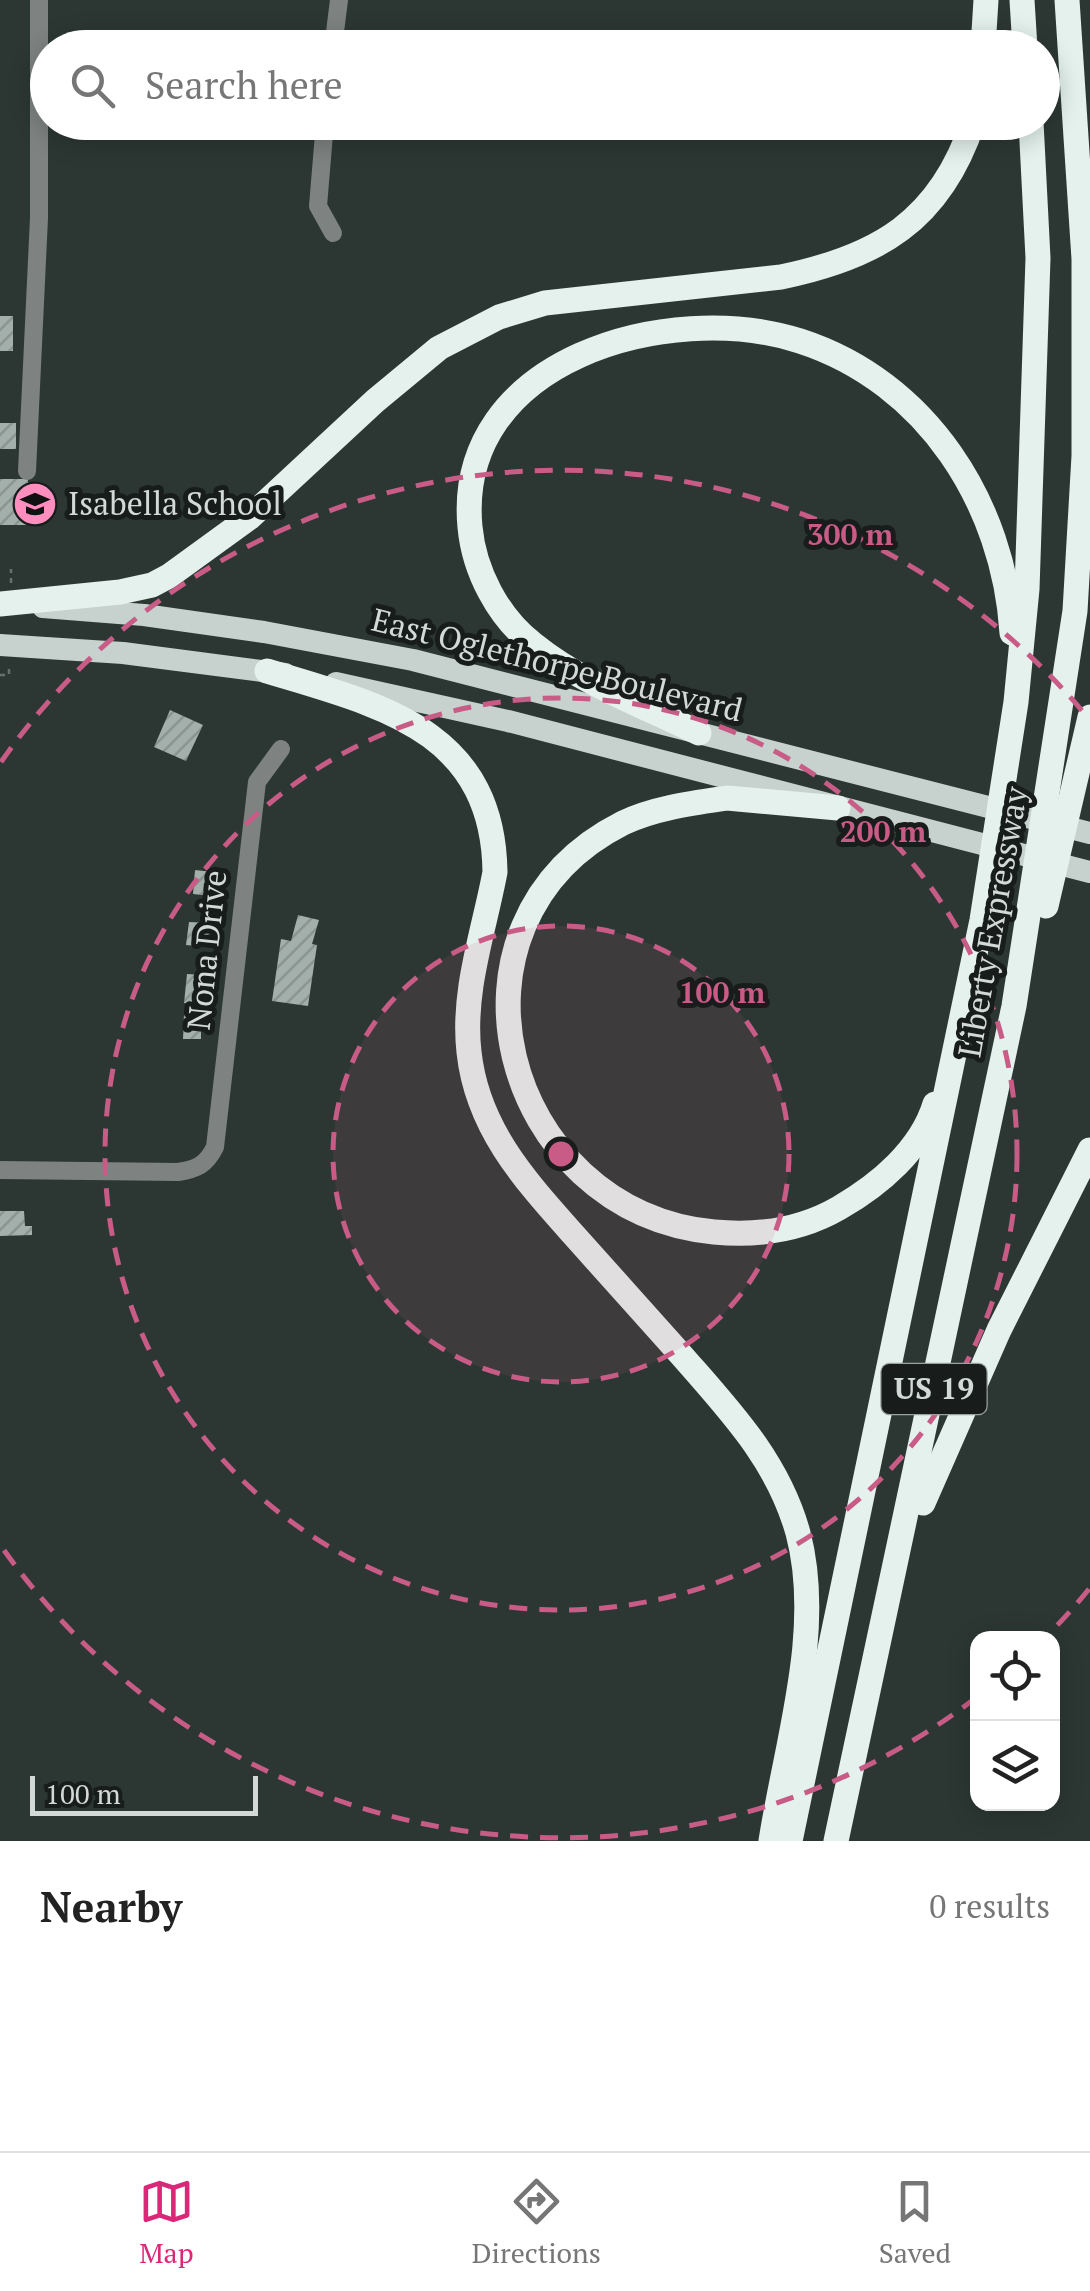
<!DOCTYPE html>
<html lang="en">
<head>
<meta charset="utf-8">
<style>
  body { margin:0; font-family:"PT Serif",serif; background:#f6f6f6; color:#222 }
  .controls { position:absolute; right:30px; bottom:30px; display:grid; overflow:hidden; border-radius:20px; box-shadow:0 5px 25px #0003 }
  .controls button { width:90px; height:90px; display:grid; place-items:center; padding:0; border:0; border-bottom:2px solid #e0e0e0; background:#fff; color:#222; font:50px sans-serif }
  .scale { position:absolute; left:30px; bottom:25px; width:228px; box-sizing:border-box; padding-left:10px; border:5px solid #d3d9d7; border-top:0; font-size:28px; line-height:35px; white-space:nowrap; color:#d3d9d7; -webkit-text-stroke:8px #181d1c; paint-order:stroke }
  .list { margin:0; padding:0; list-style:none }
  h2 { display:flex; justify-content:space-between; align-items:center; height:130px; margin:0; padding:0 40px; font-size:42px }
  h2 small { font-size:32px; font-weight:400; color:#767676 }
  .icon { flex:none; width:55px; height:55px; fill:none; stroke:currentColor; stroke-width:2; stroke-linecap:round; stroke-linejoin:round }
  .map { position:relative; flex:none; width:1090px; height:1841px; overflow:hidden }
  .search { position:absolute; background:#fff; box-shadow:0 5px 25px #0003; left:30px; right:30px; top:30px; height:110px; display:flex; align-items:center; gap:25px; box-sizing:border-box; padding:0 35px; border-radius:55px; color:#767676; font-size:38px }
  .sheet { height:310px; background:#fff }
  nav { display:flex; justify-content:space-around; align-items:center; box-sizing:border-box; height:140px; border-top:2px solid #e0e0e0; background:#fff; font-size:28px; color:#767676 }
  nav a { display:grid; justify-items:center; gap:5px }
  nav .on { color:#db2777 }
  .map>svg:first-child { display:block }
</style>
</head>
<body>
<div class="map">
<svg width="1090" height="1841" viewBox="0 0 1090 1841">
  <defs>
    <pattern id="building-hatch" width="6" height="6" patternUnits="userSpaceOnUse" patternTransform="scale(2.5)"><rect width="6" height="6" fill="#a3afab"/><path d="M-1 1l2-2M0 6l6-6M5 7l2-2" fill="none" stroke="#8a9490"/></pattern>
  </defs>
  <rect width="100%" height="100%" fill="#2c3733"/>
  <g fill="url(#building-hatch)">
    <rect x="0" y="316" width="13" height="35"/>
    <rect x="0" y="423" width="16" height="26"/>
    <rect x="0" y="479" width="28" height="46"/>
    <polygon points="170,710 203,725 186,761 154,747"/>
    <polygon points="195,870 213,872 211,896 193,894"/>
    <polygon points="298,915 319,920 312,944 317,945 308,1006 272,1001 281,939 291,941"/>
    <polygon points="189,922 210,923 207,947 186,945"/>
    <polygon points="187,974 203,975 201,1005 184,1003"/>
    <polygon points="184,1014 201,1015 201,1039 183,1039"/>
    <polygon points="0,1211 24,1211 25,1226 32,1226 32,1235 0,1236"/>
  </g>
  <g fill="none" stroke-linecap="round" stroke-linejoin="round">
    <g stroke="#67706d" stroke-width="2.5" stroke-dasharray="5 5" stroke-linecap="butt">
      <polyline points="11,583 11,569"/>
      <polyline points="0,675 9,675 9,666"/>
    </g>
    <g stroke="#7e8381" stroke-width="18">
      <polyline points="333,48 339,0"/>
      <polyline points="325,122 318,206 333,233"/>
      <polyline points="27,471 39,218 39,0"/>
      <path d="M0 1170 178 1172C197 1169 206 1165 215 1147L257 782 281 749"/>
    </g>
    <g stroke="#c7d2ce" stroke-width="22">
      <polyline points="43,607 144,615 264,632 413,660 1090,833"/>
      <polyline points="0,645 123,653 285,674"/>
      <polyline points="336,683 508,721 1090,872"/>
    </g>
    <g stroke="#e4f1ec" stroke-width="25">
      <polyline points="1022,0 1025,48"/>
      <polyline points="983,48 986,0"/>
      <path d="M0 604 120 592 152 585 169 576 249 518 375 401 439 348 499 317 545 303 781 277C878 257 940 221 973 122"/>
      <path d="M267 671C379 705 493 729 495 872 484 931 462 991 469 1052 477 1127 523 1178 572 1233 609 1274 646 1316 683 1357 731 1412 778 1461 798 1533 824 1631 786 1743 771 1841"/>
      <path d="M699 733C644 706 581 683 533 644 498 617 474 571 470 527 454 359 669 299 800 341 927 382 1004 504 1012 633"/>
      <path d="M838 808 727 798C693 803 654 808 623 823 425 923 501 1211 714 1232 757 1236 801 1230 839 1208 879 1185 921 1150 935 1104"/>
      <polyline points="1046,906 1090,717"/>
      <polyline points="923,1503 999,1330 1090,1150"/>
      <polyline points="790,1841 982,920 1016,702 1027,589 1038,258 1031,122"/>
      <polyline points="836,1841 1014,1006 1075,611 1084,456 1084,259 1067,0"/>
    </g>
  </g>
  <circle cx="561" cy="1154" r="228" fill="#c85c86" fill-opacity=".12"/>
  <g fill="none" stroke="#c85c86" stroke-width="5" stroke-dasharray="18 12">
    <circle cx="561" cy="1154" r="228"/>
    <circle cx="561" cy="1154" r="456"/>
    <path d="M1089 1589A684 684 0 0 1 1045 1638M977 1697A684 684 0 0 1 1 1546M1 762A684 684 0 0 1 1089 719"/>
  </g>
  <defs>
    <g id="school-disc" transform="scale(2.25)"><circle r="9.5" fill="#fd8ebe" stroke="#181d1c"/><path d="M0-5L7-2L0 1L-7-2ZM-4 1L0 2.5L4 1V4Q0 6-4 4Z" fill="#111"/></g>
  </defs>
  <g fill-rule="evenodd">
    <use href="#school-disc" x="35" y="504"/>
  </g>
  <g text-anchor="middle" stroke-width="10" stroke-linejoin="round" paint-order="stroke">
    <rect fill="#181d1c" stroke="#9ba19f" stroke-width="2.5" x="881.5" y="1364" width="105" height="50" rx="8"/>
    <g font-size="30" font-weight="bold" fill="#d3d9d7">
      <text x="934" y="1399">US 19</text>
    </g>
    <g font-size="32" fill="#d3d9d7" stroke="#181d1c" text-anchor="start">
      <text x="68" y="515">Isabella School</text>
    </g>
    <g font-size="32" fill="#d3d9d7" stroke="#181d1c">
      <text transform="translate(557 665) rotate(14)" y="11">East Oglethorpe Boulevard</text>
      <text transform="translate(993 922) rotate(-80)" y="11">Liberty Expressway</text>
      <text transform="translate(207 950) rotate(-84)" y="11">Nona Drive</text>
    </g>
  </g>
  <circle cx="561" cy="1154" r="15" fill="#c85c86" stroke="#181d1c" stroke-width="5"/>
  <g font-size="30" text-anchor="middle" font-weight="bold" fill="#c85c86" stroke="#181d1c" stroke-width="10" stroke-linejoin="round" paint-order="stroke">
    <text x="850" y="545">300 m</text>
    <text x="883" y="842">200 m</text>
    <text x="722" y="1003">100 m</text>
  </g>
</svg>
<div class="controls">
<button><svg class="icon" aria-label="locate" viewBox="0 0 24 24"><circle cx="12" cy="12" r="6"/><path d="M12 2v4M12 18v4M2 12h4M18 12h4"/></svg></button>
<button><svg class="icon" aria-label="layers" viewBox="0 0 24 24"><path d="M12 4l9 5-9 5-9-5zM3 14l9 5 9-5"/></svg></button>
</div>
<div class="scale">100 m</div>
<div class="search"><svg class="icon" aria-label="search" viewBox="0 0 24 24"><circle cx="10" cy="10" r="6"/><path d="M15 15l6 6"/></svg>Search here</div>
</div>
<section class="sheet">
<h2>Nearby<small>0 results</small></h2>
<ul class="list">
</ul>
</section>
<nav>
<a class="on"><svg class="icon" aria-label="map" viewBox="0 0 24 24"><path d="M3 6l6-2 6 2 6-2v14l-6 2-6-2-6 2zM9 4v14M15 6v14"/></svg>Map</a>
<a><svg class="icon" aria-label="directions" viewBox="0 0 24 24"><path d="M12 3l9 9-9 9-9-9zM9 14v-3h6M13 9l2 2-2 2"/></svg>Directions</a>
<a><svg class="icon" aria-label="saved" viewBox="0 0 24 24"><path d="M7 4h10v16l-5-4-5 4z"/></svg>Saved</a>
</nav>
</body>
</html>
